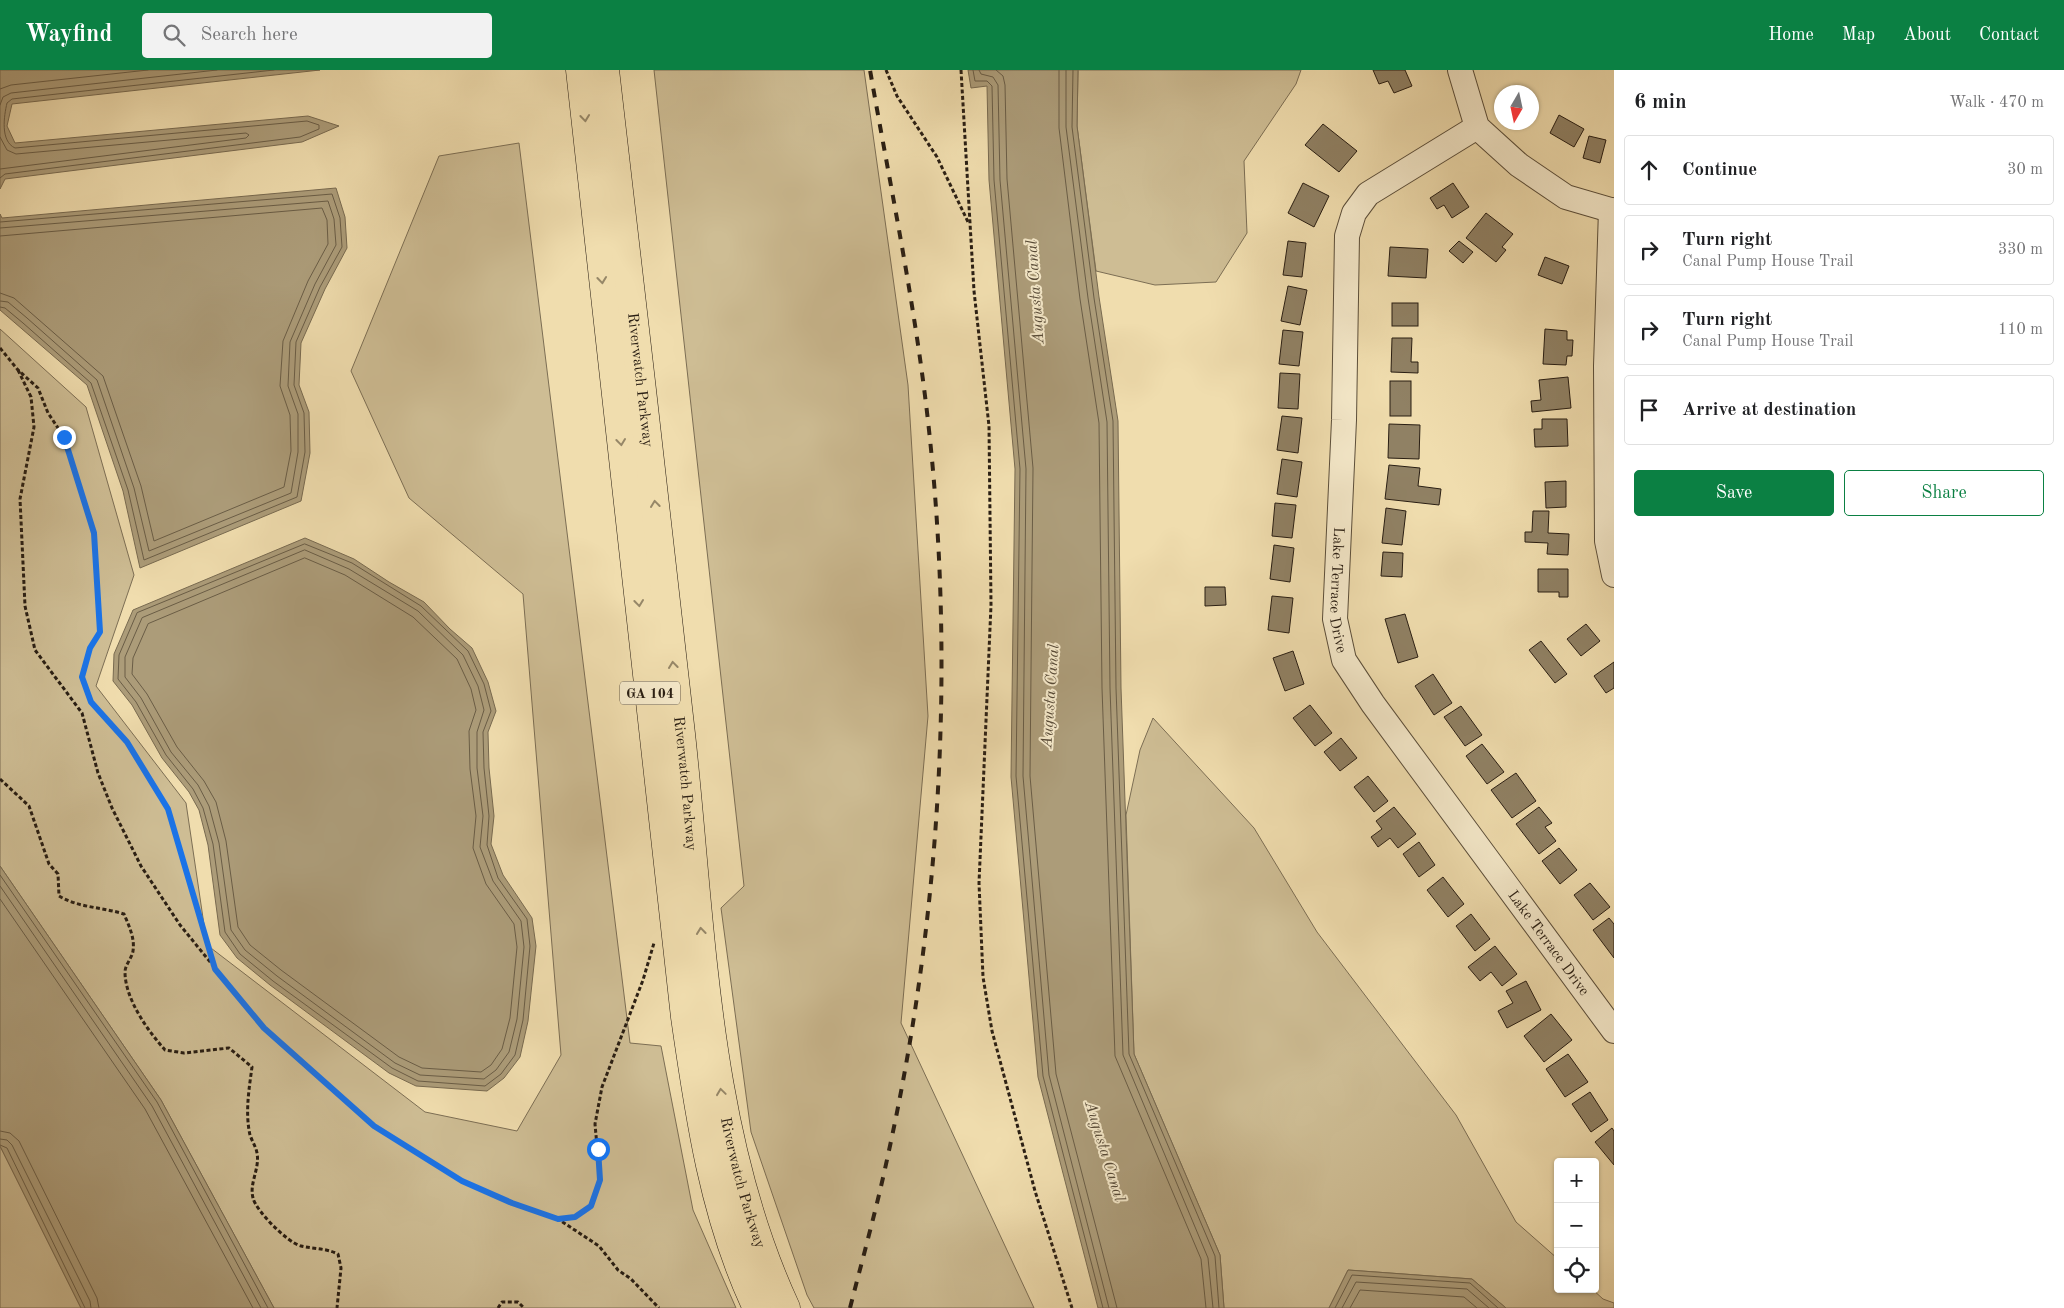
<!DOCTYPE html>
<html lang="en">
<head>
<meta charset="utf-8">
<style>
  body { margin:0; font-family:"Old Standard TT",serif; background:#f2f2f2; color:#202124 }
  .controls { position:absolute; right:15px; bottom:15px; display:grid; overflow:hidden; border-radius:5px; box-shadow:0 1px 4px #0004 }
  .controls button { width:45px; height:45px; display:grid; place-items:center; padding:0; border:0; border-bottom:1px solid #e0e0e0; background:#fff; color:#202124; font:25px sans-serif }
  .compass { position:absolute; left:1494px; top:15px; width:45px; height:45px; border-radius:50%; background:#fff; box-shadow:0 1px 4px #0004; rotate:189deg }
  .stop { position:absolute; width:15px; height:15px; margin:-11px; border:4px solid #1a73e8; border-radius:50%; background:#fff }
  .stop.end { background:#1a73e8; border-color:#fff; box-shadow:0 1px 5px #0008 }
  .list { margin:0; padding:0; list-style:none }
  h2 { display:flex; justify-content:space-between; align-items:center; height:65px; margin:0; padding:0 20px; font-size:21px }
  h2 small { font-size:16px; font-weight:400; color:#757577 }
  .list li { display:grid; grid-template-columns:32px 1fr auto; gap:15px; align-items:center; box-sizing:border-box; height:70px; margin:0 10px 10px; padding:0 10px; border:1px solid #e0e0e0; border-radius:5px }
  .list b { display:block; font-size:19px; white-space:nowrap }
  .list p { margin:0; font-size:16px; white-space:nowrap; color:#757577 }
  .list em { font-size:16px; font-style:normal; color:#757577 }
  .actions { display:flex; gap:10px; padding:15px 20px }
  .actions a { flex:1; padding:11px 0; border:1px solid #0b8043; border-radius:5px; text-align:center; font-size:18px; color:#0b8043 }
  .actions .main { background:#0b8043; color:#fff }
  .icon { flex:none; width:28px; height:28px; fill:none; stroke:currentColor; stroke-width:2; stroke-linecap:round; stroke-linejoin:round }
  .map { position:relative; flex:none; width:1614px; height:1238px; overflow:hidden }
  header { display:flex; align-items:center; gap:30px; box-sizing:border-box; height:70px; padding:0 25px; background:#0b8043; color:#fff }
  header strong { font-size:24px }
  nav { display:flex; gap:28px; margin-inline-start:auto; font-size:18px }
  .search { width:350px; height:45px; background:#f2f2f2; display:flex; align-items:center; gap:12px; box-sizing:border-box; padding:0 18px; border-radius:5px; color:#757577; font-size:19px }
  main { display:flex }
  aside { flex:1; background:#fff }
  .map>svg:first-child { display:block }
</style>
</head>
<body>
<header>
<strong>Wayfind</strong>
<div class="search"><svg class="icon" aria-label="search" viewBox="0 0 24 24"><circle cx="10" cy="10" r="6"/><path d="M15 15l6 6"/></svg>Search here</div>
<nav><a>Home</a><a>Map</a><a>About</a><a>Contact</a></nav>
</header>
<main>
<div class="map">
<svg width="1614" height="1238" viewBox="0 0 1614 1238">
  <rect width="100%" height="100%" fill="#f0ddae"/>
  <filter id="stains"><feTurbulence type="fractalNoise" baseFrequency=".004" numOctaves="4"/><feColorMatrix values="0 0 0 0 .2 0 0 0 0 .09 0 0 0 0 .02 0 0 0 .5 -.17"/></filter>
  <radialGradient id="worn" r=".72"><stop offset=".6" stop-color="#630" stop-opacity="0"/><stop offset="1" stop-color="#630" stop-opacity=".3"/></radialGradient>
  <g fill="#cebd94" stroke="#7c6e54">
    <polygon points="654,0 864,0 908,315 928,646 901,953 1034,1238 814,1238 807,1225 751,1062 721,838 744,816"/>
    <polygon points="1078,0 1301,0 1296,14 1244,91 1247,163 1216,212 1155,215 1096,201 1077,56"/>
    <polygon points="519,73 630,973 661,976 693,1140 736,1238 274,1238 161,1030 0,796 0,259 86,337 134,505 96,616 186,733 207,875 425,1042 517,1061 561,985 523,524 409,428 351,301 439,86"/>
    <polygon points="1153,648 1254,758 1317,862 1456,1045 1516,1152 1558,1189 1558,1219 1592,1219 1603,1229 1614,1233 1614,1238 1506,1238 1472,1209 1348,1200 1329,1238 1224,1238 1220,1185 1134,984 1126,745 1140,680"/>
    <polygon points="0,1076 81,1238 0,1238"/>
  </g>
  <g fill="#ac9c79" stroke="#786a50">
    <polygon points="0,0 320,0 12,34 7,56 15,73 308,46 339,56 302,72 5,109 0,119"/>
    <polygon points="968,0 1078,0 1077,56 1099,227 1118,351 1121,618 1134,984 1220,1185 1224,1238 1098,1238 1038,1007 1011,707 1015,399 989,110 987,16 971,18"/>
    <polygon points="336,118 345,147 347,178 325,219 301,273 299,315 309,342 310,383 301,431 140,498 123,421 87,315 0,240 0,144 2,148"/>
    <polygon points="305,468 354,489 389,512 424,532 450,559 472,578 488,612 496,641 488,662 489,698 494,746 491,774 503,805 532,848 536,876 528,951 520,987 504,1008 487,1021 416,1016 389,1003 270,915 237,888 220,865 208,775 199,740 189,722 162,688 132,635 113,611 114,584 133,540"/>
    <polygon points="0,796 161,1030 274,1238 81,1238 0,1076"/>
    <polygon points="1348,1200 1472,1209 1506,1238 1329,1238"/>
  </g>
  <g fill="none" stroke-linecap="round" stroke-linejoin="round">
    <g stroke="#6a5d46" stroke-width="1">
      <polyline points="973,0 975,11 987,11 992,16 994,110 1020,399 1016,706 1043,1006 1103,1238"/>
      <polyline points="979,0 981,4 993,7 998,15 1000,110 1026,399 1023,706 1049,1005 1109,1238"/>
      <polyline points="996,0 1003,6 1005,15 1007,109 1033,398 1030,706 1056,1004 1117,1238"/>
      <polyline points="1059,0 1059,58 1080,229 1099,353 1102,618 1115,986 1201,1189 1206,1238"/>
      <polyline points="1066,0 1066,57 1088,228 1107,352 1110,618 1123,985 1208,1188 1213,1238"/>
      <polyline points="1073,0 1072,57 1094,228 1113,351 1116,618 1129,984 1215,1186 1219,1238"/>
      <polyline points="0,19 11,15 148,0"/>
      <polyline points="0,35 3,27 11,23 217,0"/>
      <polyline points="0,67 7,80 16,84 246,63 249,65 246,68 0,99"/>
      <path d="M0 108 5 104 300 67 319 59V55L307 51 15 78C0 71 4 46 7 33L12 29 274 0"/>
      <polyline points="0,152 332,124 340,148 342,177 320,217 296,272 294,315 304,343 305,382 297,427 144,490 128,420 91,313 23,253 5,238 0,237"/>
      <polyline points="0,158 328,131 334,149 336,175 315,214 290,272 288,316 298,344 298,382 291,423 149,481 134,418 97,310 27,248 8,232 0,231"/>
      <polyline points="0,166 322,138 327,150 328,174 308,211 283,271 280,316 290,345 291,381 284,417 154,471 141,416 103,306 14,228 0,223"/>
      <polygon points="305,474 352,493 421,536 468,581 484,614 491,641 483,662 484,698 489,746 487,775 498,808 527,849 530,876 523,950 515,985 501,1004 485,1016 418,1011 392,998 273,911 240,884 225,862 213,774 203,738 193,719 166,685 136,632 118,609 119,585 137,543"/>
      <polygon points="305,480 349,499 418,541 463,585 478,616 484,640 477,662 477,698 483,746 480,777 493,811 521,851 524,877 517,949 509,982 496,1000 484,1009 420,1005 395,993 277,906 245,880 231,860 219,773 209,736 198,715 171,682 141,628 125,607 125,587 142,548"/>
      <polygon points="305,488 345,505 413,547 457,589 471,619 476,640 469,661 470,699 476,746 473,778 486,814 514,854 517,877 510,948 502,979 491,995 481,1002 422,998 399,987 281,900 250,875 238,857 226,771 216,732 204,711 177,677 147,624 132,604 133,588 148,554"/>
      <polyline points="0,805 157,1032 268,1238"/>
      <polyline points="0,816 152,1036 261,1238"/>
      <polyline points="0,829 145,1039 253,1238"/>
      <polyline points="0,1061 10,1063 19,1071 97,1228 99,1238"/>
      <polyline points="0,1069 7,1070 12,1075 90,1231 91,1238"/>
      <polyline points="0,1075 7,1078 85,1238"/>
      <polyline points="1335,1238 1352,1205 1470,1213 1498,1238"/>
      <polyline points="1342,1238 1356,1212 1467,1219 1489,1238"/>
      <polyline points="1350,1238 1360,1220 1464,1227 1477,1238"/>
    </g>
  </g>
  <g fill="#908164" stroke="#291e13">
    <polygon points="1373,0 1405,0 1412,16 1394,23 1388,11 1379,14"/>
    <polygon points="1559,45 1584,59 1574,77 1550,63"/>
    <polygon points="1323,54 1357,81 1339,102 1305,75"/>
    <polygon points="1589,66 1606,70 1600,93 1583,88"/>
    <polygon points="1303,113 1329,126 1314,157 1288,143"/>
    <polygon points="1453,113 1469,137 1452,148 1444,135 1437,139 1430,128"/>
    <polygon points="1486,143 1513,164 1502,177 1506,180 1496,192 1466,168"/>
    <polygon points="1288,171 1306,173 1302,207 1283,205"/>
    <polygon points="1459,171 1473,182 1463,193 1449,181"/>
    <polygon points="1390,177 1428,179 1426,208 1388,206"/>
    <polygon points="1545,187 1569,196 1562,214 1538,205"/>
    <polygon points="1288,216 1307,220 1300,255 1281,251"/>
    <rect x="1392" y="233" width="26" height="23"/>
    <polygon points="1545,259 1567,261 1567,270 1573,270 1572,286 1567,286 1566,295 1543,294"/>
    <polygon points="1283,260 1303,262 1299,296 1279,294"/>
    <polygon points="1392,268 1412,268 1411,292 1418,292 1418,303 1391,302"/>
    <polygon points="1280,303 1300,304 1298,339 1278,338"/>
    <polygon points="1568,307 1571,338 1532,342 1531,331 1541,330 1539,310"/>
    <rect x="1390" y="311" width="21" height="35"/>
    <polygon points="1282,346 1302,348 1298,383 1277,380"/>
    <polygon points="1542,349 1567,349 1568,376 1535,377 1534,359 1542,359"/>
    <polygon points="1389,354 1420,355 1419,389 1388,388"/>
    <polygon points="1282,389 1302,392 1297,427 1277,424"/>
    <polygon points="1389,395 1420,398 1418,416 1441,419 1439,435 1385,429"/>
    <polygon points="1566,411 1566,437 1546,438 1545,412"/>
    <polygon points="1275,433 1296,435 1292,468 1272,466"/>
    <polygon points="1386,438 1406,441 1402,475 1382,473"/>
    <polygon points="1533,441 1549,441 1548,463 1569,464 1568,485 1547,484 1548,473 1525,472 1525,462 1532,462"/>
    <polygon points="1274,475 1294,478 1290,512 1270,509"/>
    <polygon points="1383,482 1403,483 1402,507 1381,506"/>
    <polygon points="1538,499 1568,499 1568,527 1559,527 1559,522 1538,522"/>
    <polygon points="1205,517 1225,517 1226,535 1205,536"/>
    <polygon points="1272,526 1293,528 1289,563 1268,560"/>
    <polygon points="1405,544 1418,587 1398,593 1385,549"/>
    <polygon points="1586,554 1600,571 1581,586 1567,569"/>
    <polygon points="1541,571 1567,604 1555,613 1529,580"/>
    <polygon points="1293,581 1304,614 1285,621 1273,588"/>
    <polygon points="1614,592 1614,618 1606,623 1594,606"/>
    <polygon points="1433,604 1452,633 1434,645 1415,616"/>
    <polygon points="1310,635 1332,663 1315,676 1293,648"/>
    <polygon points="1461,636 1482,665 1465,676 1444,647"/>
    <polygon points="1341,668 1357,688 1340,701 1324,682"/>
    <polygon points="1482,674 1504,702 1487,714 1466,686"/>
    <polygon points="1516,703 1536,731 1512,748 1491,720"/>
    <polygon points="1368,706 1388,731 1374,742 1354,717"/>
    <polygon points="1394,737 1416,764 1398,778 1390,768 1378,777 1371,767 1382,759 1376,751"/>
    <polygon points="1539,737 1552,753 1545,757 1556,771 1539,784 1516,754"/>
    <polygon points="1419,772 1435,795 1419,807 1403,784"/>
    <polygon points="1559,778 1577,800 1560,814 1542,791"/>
    <polygon points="1443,807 1464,834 1448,847 1427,820"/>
    <polygon points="1590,813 1610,837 1593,850 1574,825"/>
    <polygon points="1471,844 1490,869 1475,881 1456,856"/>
    <polygon points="1609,848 1614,854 1614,888 1593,860"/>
    <polygon points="1495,876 1517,904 1502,916 1491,902 1480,911 1468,897"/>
    <polygon points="1526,911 1541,940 1507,958 1498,941 1513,933 1506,921"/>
    <polygon points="1551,944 1572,970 1544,992 1524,966"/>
    <polygon points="1568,984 1588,1012 1565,1027 1546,999"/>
    <polygon points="1590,1022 1608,1050 1591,1062 1572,1034"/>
    <polygon points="1612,1058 1614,1061 1614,1095 1595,1072"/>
  </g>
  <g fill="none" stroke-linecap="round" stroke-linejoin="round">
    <g stroke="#5b4e3a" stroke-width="26">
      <g id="minor">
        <polyline points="1460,0 1477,57 1519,95 1566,127 1614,141"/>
        <path id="s1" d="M1477 57 1368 124 1354 143 1347 166 1344 350 1335 549 1344 590 1373 634 1614 961"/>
        <polyline points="1611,140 1606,296 1607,471 1614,505"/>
      </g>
    </g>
    <g stroke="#291e13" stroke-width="29">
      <g id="major">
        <path d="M580 0 685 947C699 1045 714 1148 757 1238"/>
        <path id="s2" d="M605 0C630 221 657 443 681 664 702 855 704 1062 786 1238"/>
      </g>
    </g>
    <g stroke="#291e13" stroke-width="3" stroke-dasharray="4 2.5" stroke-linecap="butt">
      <polyline points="886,0 897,26 937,87 968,152"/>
      <polyline points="961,0 974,221 989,356 991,535 979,813 983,907 992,961 1035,1121 1072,1238"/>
      <polyline points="0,278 18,300 38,318 48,343 64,367 94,463 100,562 90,577 81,607 91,632 127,672 168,739 214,896"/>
      <polyline points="18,300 31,327 34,357 20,429 25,536 35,580 82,643 98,703 112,738 141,796 180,855 264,958 374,1056 462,1111 512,1133 558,1149 599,1176 618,1200 631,1209 659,1238"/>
      <path d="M0 709 29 736 49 794 58 804 59 826C79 838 102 837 124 844 129 856 135 868 133 881 132 888 125 895 125 902 125 929 148 961 165 980L184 983 229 978 252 997C249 1019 245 1043 250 1065 252 1071 256 1077 257 1083 260 1099 249 1113 253 1128 256 1141 288 1173 301 1176 314 1179 325 1178 338 1184L341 1198 337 1238"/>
      <polyline points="559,1149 575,1147 591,1136 600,1110 595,1054 602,1017 643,910 654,873"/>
      <polyline points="498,1238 502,1232 518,1232 524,1238"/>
    </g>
    <use href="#minor" stroke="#f5e9ca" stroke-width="24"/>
    <use href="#major" stroke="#f0ddae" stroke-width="28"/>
    <path stroke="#291e13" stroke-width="4" stroke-dasharray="9 9" stroke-linecap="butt" d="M850 1238C863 1187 877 1137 888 1085 940 849 955 600 929 360 916 239 891 120 870 0"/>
  </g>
  <defs><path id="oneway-chevron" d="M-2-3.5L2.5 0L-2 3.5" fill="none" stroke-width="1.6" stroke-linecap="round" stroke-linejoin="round" transform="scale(1.25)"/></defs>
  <g stroke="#968768">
    <use href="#oneway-chevron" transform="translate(585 48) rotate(84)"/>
    <use href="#oneway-chevron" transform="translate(602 210) rotate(84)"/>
    <use href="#oneway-chevron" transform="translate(621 372) rotate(83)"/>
    <use href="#oneway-chevron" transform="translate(655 434) rotate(-97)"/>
    <use href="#oneway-chevron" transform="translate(639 533) rotate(83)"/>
    <use href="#oneway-chevron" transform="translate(673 595) rotate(-97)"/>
    <use href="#oneway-chevron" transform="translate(701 861) rotate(-96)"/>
    <use href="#oneway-chevron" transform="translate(721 1022) rotate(-98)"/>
  </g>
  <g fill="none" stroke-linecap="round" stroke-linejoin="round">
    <polyline stroke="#1a73e8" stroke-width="6" points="64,367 94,463 100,562 90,578 82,607 91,632 127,672 168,739 215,899 264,958 374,1056 462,1111 512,1133 558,1149 575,1147 591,1136 600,1110 598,1079"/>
  </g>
  <g text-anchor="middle" stroke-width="4" stroke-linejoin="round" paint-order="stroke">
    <rect fill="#f5e9ca" stroke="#665b4a" stroke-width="1" x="620" y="611.5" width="60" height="23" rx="4"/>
    <g font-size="14" font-weight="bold" fill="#291e13">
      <text x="650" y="628">GA 104</text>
    </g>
    <g font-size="15" fill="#291e13" stroke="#f5e9ca">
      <text dy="5" stroke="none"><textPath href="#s2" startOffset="312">Riverwatch Parkway</textPath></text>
      <text dy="5" stroke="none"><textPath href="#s1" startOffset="530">Lake Terrace Drive</textPath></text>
      <text dy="5" stroke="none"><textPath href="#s2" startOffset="718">Riverwatch Parkway</textPath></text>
      <text dy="5" stroke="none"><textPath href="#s1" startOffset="950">Lake Terrace Drive</textPath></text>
      <text dy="5" stroke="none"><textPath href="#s2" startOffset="1122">Riverwatch Parkway</textPath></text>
    </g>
    <g font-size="16" font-style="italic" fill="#574a37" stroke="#f5e9ca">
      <text transform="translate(1034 222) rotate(-94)" y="6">Augusta Canal</text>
      <text transform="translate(1049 626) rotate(-86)" y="6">Augusta Canal</text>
      <text transform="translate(1106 1081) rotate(73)" y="6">Augusta Canal</text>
    </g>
  </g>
  <rect width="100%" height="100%" filter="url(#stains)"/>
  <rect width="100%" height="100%" fill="url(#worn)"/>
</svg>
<div class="controls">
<button>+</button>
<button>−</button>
<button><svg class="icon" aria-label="locate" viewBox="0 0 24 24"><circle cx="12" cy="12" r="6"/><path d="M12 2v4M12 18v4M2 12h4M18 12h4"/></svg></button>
</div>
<svg class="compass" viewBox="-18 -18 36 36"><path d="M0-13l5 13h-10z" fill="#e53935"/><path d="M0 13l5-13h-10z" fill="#757577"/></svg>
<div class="stop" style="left:598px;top:1079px"></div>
<div class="stop end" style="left:64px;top:367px"></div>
</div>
<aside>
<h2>6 min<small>Walk · 470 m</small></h2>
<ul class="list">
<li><svg class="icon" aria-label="ahead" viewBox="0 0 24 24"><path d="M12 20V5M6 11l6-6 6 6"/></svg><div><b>Continue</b></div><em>30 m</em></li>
<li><svg class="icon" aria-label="right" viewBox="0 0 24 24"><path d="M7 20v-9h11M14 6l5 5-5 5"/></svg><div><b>Turn right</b><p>Canal Pump House Trail</p></div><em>330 m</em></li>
<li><svg class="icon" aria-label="right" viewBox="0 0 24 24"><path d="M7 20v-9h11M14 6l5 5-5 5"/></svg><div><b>Turn right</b><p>Canal Pump House Trail</p></div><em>110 m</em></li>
<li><svg class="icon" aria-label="arrive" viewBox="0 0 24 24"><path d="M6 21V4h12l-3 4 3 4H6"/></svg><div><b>Arrive at destination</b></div></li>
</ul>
<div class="actions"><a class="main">Save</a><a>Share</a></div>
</aside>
</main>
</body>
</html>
